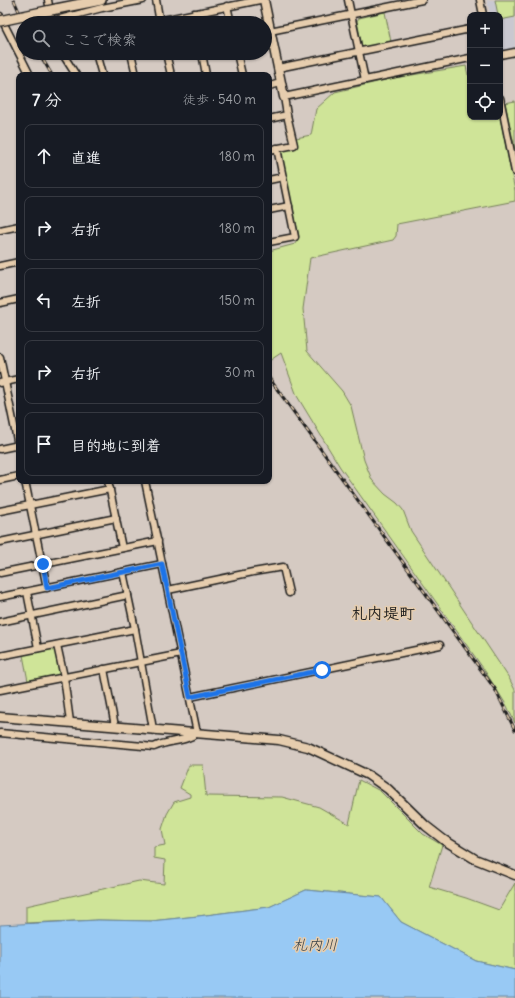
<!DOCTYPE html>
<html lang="ja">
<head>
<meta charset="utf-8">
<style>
  body { margin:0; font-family:Delius,"Klee One",sans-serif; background:#242831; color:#f1f3f6 }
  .controls { position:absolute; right:12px; top:12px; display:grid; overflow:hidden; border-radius:8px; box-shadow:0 1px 3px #0004 }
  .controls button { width:36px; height:36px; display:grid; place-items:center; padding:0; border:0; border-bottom:1px solid #363941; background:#171b24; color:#f1f3f6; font:20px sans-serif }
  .stop { position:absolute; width:12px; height:12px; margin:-9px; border:3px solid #1a73e8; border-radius:50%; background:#fff }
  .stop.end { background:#1a73e8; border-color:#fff; box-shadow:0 1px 4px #0008 }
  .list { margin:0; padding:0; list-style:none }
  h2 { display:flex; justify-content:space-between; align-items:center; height:52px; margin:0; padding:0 16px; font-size:17px }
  h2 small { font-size:13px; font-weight:400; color:#9ea1a6 }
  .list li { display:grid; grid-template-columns:26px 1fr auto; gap:12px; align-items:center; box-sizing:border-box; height:64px; margin:0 8px 8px; padding:0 8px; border:1px solid #363941; border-radius:8px }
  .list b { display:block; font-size:15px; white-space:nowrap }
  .list em { font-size:13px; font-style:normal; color:#9ea1a6 }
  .icon { flex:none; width:22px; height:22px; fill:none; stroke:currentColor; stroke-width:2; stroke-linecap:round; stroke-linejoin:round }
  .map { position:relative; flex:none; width:515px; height:998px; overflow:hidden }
  .search { position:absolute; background:#171b24; box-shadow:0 1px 3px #0004; left:16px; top:16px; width:256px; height:44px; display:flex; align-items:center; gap:10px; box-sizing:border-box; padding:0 14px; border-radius:22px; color:#9ea1a6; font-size:15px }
  .panel { position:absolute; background:#171b24; box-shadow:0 1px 3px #0004; left:16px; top:72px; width:256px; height:412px; border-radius:8px }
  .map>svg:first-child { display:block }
</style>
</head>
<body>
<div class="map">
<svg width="515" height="998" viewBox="0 0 515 998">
  <rect width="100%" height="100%" fill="#d5cac2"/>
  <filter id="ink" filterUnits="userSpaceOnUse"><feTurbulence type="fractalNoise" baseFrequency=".025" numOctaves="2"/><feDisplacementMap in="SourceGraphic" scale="8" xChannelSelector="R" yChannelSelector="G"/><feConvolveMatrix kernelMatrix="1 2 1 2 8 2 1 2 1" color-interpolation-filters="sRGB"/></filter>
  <g filter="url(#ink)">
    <polygon fill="#c9c8d0" points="487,0 515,0 515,48 500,51 500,15 490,15"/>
    <g fill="#cfe498" stroke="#76805a">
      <polygon points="495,0 515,0 515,17 500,20 500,15 498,15"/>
      <polygon points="385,12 391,42 365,47 362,46 357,21 359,18"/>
      <polygon points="466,66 468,75 470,75 470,117 500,117 515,191 515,201 397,224 396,236 393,240 310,258 303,309 307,351 342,391 351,406 364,460 372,480 385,494 397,503 403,510 411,531 509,678 515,690 515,723 507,706 483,668 340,467 297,396 281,353 269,361 269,251 295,244 299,237 281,153 283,150 298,147 296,138 311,135 316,109 335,92 394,78"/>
      <polygon points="515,101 515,149 505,103"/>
      <polygon points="53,649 55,650 60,674 58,675 28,681 23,655"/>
      <polygon points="189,765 203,765 206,796 282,797 319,807 349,824 359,780 380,791 423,834 442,845 429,887 466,898 499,910 515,883 515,970 476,961 401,922 381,897 306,890 269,907 198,916 151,921 98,920 26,923 26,906 139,881 164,884 165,860 154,858 154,847 165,845 162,829 167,814 174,802 190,797 190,794 180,788"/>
    </g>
    <polygon fill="#98c9f4" stroke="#66849e" points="306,890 381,897 401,922 476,961 515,970 515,998 0,998 0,925 98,920 151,921 198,916 269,907"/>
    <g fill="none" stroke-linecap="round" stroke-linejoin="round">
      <g stroke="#1c1c1c" stroke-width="9">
        <g id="minor">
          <polyline points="48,0 52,23"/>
          <polyline points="156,0 160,23"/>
          <polyline points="348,0 365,80"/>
          <polyline points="480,0 483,15"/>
          <polyline points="227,6 231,23"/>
          <polyline points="194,13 196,23"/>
          <polyline points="0,16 30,75"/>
          <polyline points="52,21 102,8 143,0"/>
          <polyline points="148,23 260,0"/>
          <polyline points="270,31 422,0"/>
          <polyline points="62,53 76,75"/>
          <polyline points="96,53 102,75"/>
          <polyline points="131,53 136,75"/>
          <polyline points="166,53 171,75"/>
          <polyline points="202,53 206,75"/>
          <polyline points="237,53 242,75"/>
          <polyline points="500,55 515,52"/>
          <polyline points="278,68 470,29"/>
          <polyline points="269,86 281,83"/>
          <polyline points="500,98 515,172"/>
          <polyline points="269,119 287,115 284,97 470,58"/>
          <polyline points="269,150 294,145 287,115"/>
          <polyline points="269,180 283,177"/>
          <polyline points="269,210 289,206"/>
          <polyline points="0,230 19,226"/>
          <polyline points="269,242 295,237 277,148"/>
          <polyline points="0,266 19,262"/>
          <polyline points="0,303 19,299"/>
          <polyline points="0,357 19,450"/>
          <polyline points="0,383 19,379"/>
          <polyline points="0,449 19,445"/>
          <polyline points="0,480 19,476"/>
          <polyline points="25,481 47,588"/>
          <polyline points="108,481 122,548"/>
          <polyline points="0,511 110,489"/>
          <polyline points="0,542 116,518"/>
          <polyline points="123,572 135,629 153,729"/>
          <polyline points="0,573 158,541"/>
          <polyline points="168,590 253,572 283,567 289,593"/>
          <polyline points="27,592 38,648"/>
          <polyline points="0,597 162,564"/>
          <polyline points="0,622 128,595"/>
          <polyline points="57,645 64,677 70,722"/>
          <polyline points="0,656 135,629"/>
          <polyline points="104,669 115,726"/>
          <polyline points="0,690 181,654"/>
          <polyline points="190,697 440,645"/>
          <path d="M0 733 154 747C168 740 186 742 197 733L145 481"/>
        </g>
      </g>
      <g stroke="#1c1c1c" stroke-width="11">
        <g id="tertiary">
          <polyline points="264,0 284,97"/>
          <polyline points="0,717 279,740 308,747 368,775 388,789 426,826 444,840 475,859 515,875"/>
        </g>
      </g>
      <g stroke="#1c1c1c" stroke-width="12">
        <polyline id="secondary" points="56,9 101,0"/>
      </g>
      <use href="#minor" stroke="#e6cdae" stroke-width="6"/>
      <use href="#tertiary" stroke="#e6cdae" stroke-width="8"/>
      <use href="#secondary" stroke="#e6cdae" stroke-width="9"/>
      <g stroke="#1c1c1c" stroke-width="3">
        <g id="rail">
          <polyline points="14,0 24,23"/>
          <polyline points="39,53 52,75"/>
          <polyline points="269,378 495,689 515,730"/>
        </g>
      </g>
      <use href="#rail" stroke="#e6cdae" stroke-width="1.5" stroke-dasharray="4.5" stroke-linecap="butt"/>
      <g stroke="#1c1c1c" stroke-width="12" stroke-linecap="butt">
        <polyline id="secondary-bridge" points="0,21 56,9"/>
      </g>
      <use href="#secondary-bridge" stroke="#e6cdae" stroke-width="9"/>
    </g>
  </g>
  <g fill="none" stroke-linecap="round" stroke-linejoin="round" filter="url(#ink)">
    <polyline stroke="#1a73e8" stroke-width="5" points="43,564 47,588 162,564 190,697 322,670"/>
  </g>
  <g text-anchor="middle" stroke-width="3" stroke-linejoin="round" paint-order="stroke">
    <g font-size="15" font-style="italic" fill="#353f47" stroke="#e6cdae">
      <text x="315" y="950">札内川</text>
    </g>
    <g font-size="16" font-weight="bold" fill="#1c1c1c" stroke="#e6cdae">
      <text x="383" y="619">札内堤町</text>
    </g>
  </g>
</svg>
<div class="controls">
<button>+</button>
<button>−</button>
<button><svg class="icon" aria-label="locate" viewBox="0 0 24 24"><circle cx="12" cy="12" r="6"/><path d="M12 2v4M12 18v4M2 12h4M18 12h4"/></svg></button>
</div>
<div class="stop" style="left:322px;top:670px"></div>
<div class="stop end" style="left:43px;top:564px"></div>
<div class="search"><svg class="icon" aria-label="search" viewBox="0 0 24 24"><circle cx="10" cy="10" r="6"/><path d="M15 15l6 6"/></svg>ここで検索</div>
<section class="panel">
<h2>7 分<small>徒歩 · 540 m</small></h2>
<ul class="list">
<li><svg class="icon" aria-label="ahead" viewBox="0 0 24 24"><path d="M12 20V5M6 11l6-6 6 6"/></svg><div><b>直進</b></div><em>180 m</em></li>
<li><svg class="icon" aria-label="right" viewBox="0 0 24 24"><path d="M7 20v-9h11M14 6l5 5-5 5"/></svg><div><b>右折</b></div><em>180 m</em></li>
<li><svg class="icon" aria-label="left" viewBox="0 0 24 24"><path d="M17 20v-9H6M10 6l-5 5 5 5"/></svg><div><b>左折</b></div><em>150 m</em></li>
<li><svg class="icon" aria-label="right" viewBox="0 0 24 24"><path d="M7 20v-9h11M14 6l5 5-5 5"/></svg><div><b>右折</b></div><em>30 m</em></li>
<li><svg class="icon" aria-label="arrive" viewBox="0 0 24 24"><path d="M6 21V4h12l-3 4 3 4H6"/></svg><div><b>目的地に到着</b></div></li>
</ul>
</section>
</div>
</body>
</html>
